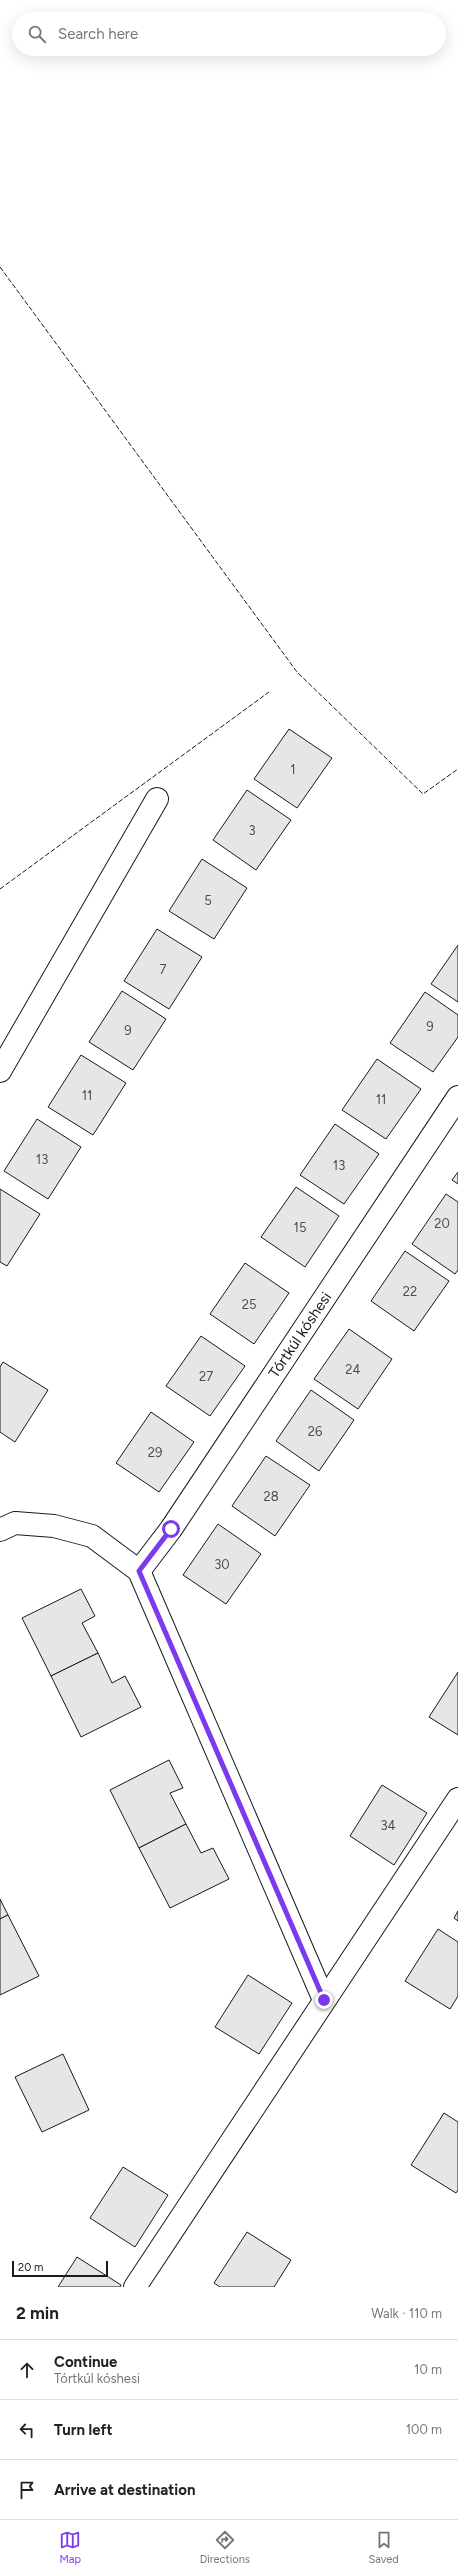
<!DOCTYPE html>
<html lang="en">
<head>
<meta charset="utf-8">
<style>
  body { margin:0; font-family:Figtree,sans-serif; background:#f2f2f2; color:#222 }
  .scale { position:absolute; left:12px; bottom:10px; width:96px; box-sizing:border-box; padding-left:4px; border:2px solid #1a1a1a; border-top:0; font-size:11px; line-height:14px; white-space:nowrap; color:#1a1a1a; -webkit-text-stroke:3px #fff; paint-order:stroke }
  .stop { position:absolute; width:12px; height:12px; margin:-9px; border:3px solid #7c3aed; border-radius:50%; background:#fff }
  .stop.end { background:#7c3aed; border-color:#fff; box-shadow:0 1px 4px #0008 }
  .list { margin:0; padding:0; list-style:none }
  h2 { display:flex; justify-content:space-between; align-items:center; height:52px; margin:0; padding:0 16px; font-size:17px }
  h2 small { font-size:13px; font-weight:400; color:#767676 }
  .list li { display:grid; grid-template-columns:26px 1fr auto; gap:12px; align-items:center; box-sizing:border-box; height:60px; padding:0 16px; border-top:1px solid #e0e0e0 }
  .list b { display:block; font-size:15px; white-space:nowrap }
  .list p { margin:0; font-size:13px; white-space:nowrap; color:#767676 }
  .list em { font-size:13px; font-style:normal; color:#767676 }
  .icon { flex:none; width:22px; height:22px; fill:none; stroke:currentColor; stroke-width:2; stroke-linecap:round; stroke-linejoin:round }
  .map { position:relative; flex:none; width:458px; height:2287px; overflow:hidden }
  .search { position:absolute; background:#fff; box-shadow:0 4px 16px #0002; left:12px; right:12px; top:12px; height:44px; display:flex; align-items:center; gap:10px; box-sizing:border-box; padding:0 14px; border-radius:22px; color:#767676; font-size:15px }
  .sheet { height:232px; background:#fff }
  nav { display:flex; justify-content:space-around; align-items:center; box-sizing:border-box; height:56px; border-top:1px solid #e0e0e0; background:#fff; font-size:11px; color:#767676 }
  nav a { display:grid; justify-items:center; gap:2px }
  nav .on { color:#7c3aed }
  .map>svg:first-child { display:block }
</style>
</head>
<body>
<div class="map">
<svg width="458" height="2287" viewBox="0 0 458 2287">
  <rect width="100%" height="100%" fill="#fff"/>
  <g fill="#e6e6e6" stroke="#1a1a1a">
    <polygon points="289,729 332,758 297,808 254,779"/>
    <polygon points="247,790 291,820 256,870 213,840"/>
    <polygon points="202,859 247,888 214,939 169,911"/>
    <polygon points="157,929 202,957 169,1009 124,981"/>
    <polygon points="458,945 458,1002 431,984"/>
    <polygon points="122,991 166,1019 133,1070 89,1042"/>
    <polygon points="425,992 458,1015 458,1037 433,1072 390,1043"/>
    <polygon points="81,1055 126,1083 93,1135 48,1107"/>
    <polygon points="377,1059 421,1089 386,1139 342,1110"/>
    <polygon points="37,1119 81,1147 48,1199 4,1171"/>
    <polygon points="335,1124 379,1154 344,1204 300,1175"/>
    <polygon points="458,1172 458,1184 452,1180"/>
    <polygon points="296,1187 339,1216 305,1267 261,1237"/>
    <polygon points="0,1189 40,1214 7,1266 0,1262"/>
    <polygon points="446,1194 458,1202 458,1270 455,1274 412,1244"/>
    <polygon points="405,1251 449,1281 414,1331 371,1301"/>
    <polygon points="245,1263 289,1293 254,1344 210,1314"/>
    <polygon points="349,1329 392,1359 358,1409 314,1379"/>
    <polygon points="201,1336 245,1366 210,1416 166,1386"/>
    <polygon points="3,1362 48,1390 15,1442 0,1432 0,1367"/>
    <polygon points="311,1390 354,1420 319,1471 276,1441"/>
    <polygon points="151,1412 194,1442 159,1492 116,1463"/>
    <polygon points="266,1456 310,1485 275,1536 232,1506"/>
    <polygon points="218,1524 261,1554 226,1604 183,1575"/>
    <polygon points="81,1589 95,1616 82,1623 98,1653 51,1676 22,1618"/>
    <polygon points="98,1653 112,1683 125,1676 141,1707 81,1737 51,1676"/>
    <polygon points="458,1672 458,1735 429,1717"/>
    <polygon points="169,1760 183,1788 170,1793 186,1824 139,1848 110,1790"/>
    <polygon points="382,1785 427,1813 394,1865 350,1836"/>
    <polygon points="186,1824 201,1853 213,1848 229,1879 170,1908 139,1848"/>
    <polygon points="0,1899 8,1915 0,1919"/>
    <polygon points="458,1911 458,1921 454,1918"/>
    <polygon points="8,1915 39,1976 0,1995 0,1919"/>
    <polygon points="438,1929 458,1942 458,1996 450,2009 405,1981"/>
    <polygon points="248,1975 292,2003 259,2054 215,2027"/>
    <polygon points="63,2054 89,2110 42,2132 15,2077"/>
    <polygon points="444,2113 458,2122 458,2190 456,2193 411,2165"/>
    <polygon points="123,2167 168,2195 135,2247 90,2218"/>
    <polygon points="247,2232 291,2260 274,2287 220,2287 214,2283"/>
    <polygon points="77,2257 121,2285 120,2287 58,2287"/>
  </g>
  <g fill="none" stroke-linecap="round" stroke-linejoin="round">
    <g stroke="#1a1a1a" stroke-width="24">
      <g id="minor">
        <polyline points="0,1071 157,799"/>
        <polyline points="0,1530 15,1523 54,1526 92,1536 139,1571 324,2000"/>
        <polyline points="139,1571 171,1529 458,1097"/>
        <polyline points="135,2287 458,1799"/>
      </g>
    </g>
    <use href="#minor" stroke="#fff" stroke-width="22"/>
    <g stroke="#1a1a1a" stroke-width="1" stroke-dasharray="5 2" stroke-linecap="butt">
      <polyline points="0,267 297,672 423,794 458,769"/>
      <polyline points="0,889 269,692"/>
    </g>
  </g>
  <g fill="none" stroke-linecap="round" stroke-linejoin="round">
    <polyline stroke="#7c3aed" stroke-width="5" points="171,1529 139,1571 324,2000"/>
  </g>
  <g text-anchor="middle" stroke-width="3" stroke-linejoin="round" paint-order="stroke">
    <g font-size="13" fill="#4d4d4d">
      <text x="293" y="774">1</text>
      <text x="252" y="835">3</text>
      <text x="208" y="905">5</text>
      <text x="163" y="974">7</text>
      <text x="430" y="1031">9</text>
      <text x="128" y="1035">9</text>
      <text x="87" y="1100">11</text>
      <text x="381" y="1104">11</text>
      <text x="42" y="1164">13</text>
      <text x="339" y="1170">13</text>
      <text x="442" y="1228">20</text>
      <text x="300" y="1232">15</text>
      <text x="410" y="1296">22</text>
      <text x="249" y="1309">25</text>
      <text x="353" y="1374">24</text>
      <text x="206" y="1381">27</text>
      <text x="315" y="1436">26</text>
      <text x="155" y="1457">29</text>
      <text x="271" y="1501">28</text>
      <text x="222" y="1569">30</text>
      <text x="388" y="1830">34</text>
    </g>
    <g font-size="15" fill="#1a1a1a" stroke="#fff">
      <text transform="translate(300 1335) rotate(-56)" y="5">Tórtkúl kóshesi</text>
    </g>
  </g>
</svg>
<div class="scale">20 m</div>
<div class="stop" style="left:171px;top:1529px"></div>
<div class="stop end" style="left:324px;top:2000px"></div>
<div class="search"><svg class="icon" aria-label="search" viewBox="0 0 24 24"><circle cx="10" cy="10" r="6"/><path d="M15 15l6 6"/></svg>Search here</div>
</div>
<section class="sheet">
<h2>2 min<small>Walk · 110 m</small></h2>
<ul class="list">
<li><svg class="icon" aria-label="ahead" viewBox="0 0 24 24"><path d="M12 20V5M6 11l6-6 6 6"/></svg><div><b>Continue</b><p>Tórtkúl kóshesi</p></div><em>10 m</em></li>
<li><svg class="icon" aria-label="left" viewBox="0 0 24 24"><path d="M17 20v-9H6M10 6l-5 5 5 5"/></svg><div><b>Turn left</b></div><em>100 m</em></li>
<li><svg class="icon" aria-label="arrive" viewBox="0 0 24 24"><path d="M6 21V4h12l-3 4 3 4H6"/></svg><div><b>Arrive at destination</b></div></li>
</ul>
</section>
<nav>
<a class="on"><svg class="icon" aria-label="map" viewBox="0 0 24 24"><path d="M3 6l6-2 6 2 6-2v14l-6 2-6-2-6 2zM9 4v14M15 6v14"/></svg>Map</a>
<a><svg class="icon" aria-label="directions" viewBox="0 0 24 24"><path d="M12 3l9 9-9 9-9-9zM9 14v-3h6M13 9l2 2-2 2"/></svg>Directions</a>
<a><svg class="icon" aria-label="saved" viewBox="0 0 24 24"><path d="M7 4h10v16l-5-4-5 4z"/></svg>Saved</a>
</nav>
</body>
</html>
